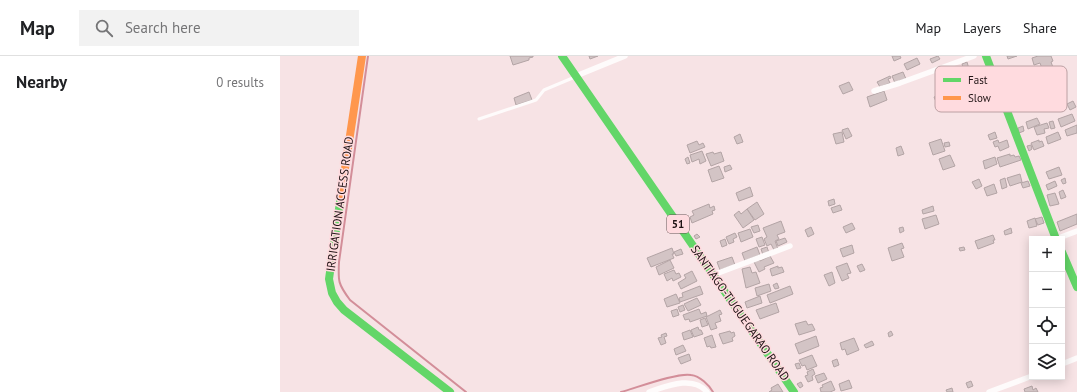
<!DOCTYPE html>
<html lang="en">
<head>
<meta charset="utf-8">
<style>
  body { margin:0; font-family:"PT Sans",sans-serif; background:#f2f2f2; color:#202124 }
  .controls { position:absolute; right:12px; bottom:12px; display:grid; overflow:hidden; border-radius:0px; box-shadow:0 2px 10px #0003 }
  .controls button { width:36px; height:36px; display:grid; place-items:center; padding:0; border:0; border-bottom:1px solid #e0e0e0; background:#fff; color:#202124; font:20px sans-serif }
  .list { margin:0; padding:0; list-style:none }
  h2 { display:flex; justify-content:space-between; align-items:center; height:52px; margin:0; padding:0 16px; font-size:17px }
  h2 small { font-size:13px; font-weight:400; color:#757577 }
  .icon { flex:none; width:22px; height:22px; fill:none; stroke:currentColor; stroke-width:2; stroke-linecap:round; stroke-linejoin:round }
  .map { position:relative; flex:none; width:797px; height:336px; overflow:hidden }
  header { display:flex; align-items:center; gap:24px; box-sizing:border-box; height:56px; padding:0 20px; background:#fff; border-bottom:1px solid #e0e0e0 }
  header strong { font-size:19px }
  nav { display:flex; gap:22px; margin-inline-start:auto; font-size:14px }
  .search { width:280px; height:36px; background:#f2f2f2; display:flex; align-items:center; gap:10px; box-sizing:border-box; padding:0 14px; border-radius:0px; color:#757577; font-size:15px }
  main { display:flex }
  aside { flex:1; background:#fff }
  .map>svg:first-child { display:block }
</style>
</head>
<body>
<header>
<strong>Map</strong>
<div class="search"><svg class="icon" aria-label="search" viewBox="0 0 24 24"><circle cx="10" cy="10" r="6"/><path d="M15 15l6 6"/></svg>Search here</div>
<nav><a>Map</a><a>Layers</a><a>Share</a></nav>
</header>
<main>
<aside>
<h2>Nearby<small>0 results</small></h2>
<ul class="list">
</ul>
</aside>
<div class="map">
<svg width="797" height="336" viewBox="0 0 797 336">
  <rect width="100%" height="100%" fill="#f7e3e5"/>
  <g fill="none" stroke-linecap="round" stroke-linejoin="round">
    <g stroke="#d38e99" stroke-width="2">
      <path d="M88 0 59 206C58 225 58 228 70 244L186 336"/>
      <path d="M341 336C356 332 398 316 411 319 420 320 429 329 433 336"/>
    </g>
  </g>
  <g fill="#d3c4c5" stroke="#b3a4a5">
    <polygon points="230,0 253,0 253,1 249,2 249,4 233,9"/>
    <polygon points="309,0 318,0 310,3"/>
    <polygon points="612,0 620,0 621,2 614,5"/>
    <polygon points="658,0 660,3 652,7 650,3"/>
    <polygon points="727,0 737,0 728,3"/>
    <polygon points="758,0 771,0 773,5 771,6 774,14 768,16 767,14 763,15 760,7 754,9 752,2"/>
    <polygon points="637,2 640,8 627,14 624,8"/>
    <polygon points="687,6 689,13 684,15 682,8"/>
    <polygon points="623,16 626,23 615,27 612,20"/>
    <polygon points="610,20 611,22 608,23 610,27 600,31 597,26"/>
    <polygon points="569,26 573,34 563,38 559,30"/>
    <polygon points="604,35 607,44 590,51 587,41"/>
    <polygon points="249,36 252,44 236,49 234,42"/>
    <polygon points="666,36 668,39 676,36 680,46 670,50 667,44 657,48 654,41"/>
    <polygon points="793,45 796,51 790,54 787,48"/>
    <polygon points="792,58 795,65 781,71 778,63"/>
    <polygon points="757,62 760,68 748,73 746,66"/>
    <polygon points="773,65 775,72 771,73 769,66"/>
    <polygon points="767,67 769,72 764,73 765,77 757,79 754,71"/>
    <polygon points="797,69 797,77 787,80 785,74"/>
    <polygon points="743,70 744,75 739,77 738,72"/>
    <polygon points="568,72 572,80 566,83 562,74"/>
    <polygon points="562,76 564,86 556,88 553,78"/>
    <polygon points="715,76 717,82 710,84 708,79"/>
    <polygon points="778,76 781,83 768,88 766,81"/>
    <polygon points="460,78 463,86 457,88 454,81"/>
    <polygon points="661,83 665,95 653,99 649,87"/>
    <polygon points="718,84 719,87 727,84 729,91 720,95 718,90 715,91 713,86"/>
    <polygon points="759,84 759,86 762,85 764,90 754,94 751,87"/>
    <polygon points="417,85 419,89 423,87 425,91 410,97 407,89"/>
    <polygon points="669,86 670,90 665,91 664,87"/>
    <polygon points="751,89 752,93 749,95 747,90"/>
    <polygon points="621,90 624,98 618,100 616,92"/>
    <polygon points="422,95 426,105 420,108 419,103 412,106 410,99"/>
    <polygon points="433,96 434,98 441,96 444,105 431,110 426,98"/>
    <polygon points="730,98 730,100 734,99 735,101 739,100 741,104 720,111 717,102"/>
    <polygon points="670,99 675,110 663,114 659,103"/>
    <polygon points="408,101 410,107 407,108 405,103"/>
    <polygon points="715,101 717,108 705,113 703,105"/>
    <polygon points="450,109 452,113 445,116 444,111"/>
    <polygon points="439,110 444,122 432,126 428,114"/>
    <polygon points="779,111 782,119 769,123 766,116"/>
    <polygon points="740,118 742,126 730,130 727,122"/>
    <polygon points="725,122 727,131 722,133 720,124"/>
    <polygon points="785,122 786,127 783,128 781,124"/>
    <polygon points="699,123 702,130 696,133 692,126"/>
    <polygon points="748,125 750,130 743,132 741,127"/>
    <polygon points="775,125 777,130 768,134 766,129"/>
    <polygon points="714,128 717,137 707,140 704,132"/>
    <polygon points="470,131 473,140 459,145 456,137"/>
    <polygon points="783,134 786,141 781,143 779,136"/>
    <polygon points="775,137 779,148 770,150 767,139"/>
    <polygon points="554,143 555,148 549,150 548,145"/>
    <polygon points="477,146 484,158 475,164 467,153"/>
    <polygon points="429,148 430,152 434,150 435,154 432,155 433,158 412,167 410,161 414,159 412,155"/>
    <polygon points="560,149 562,154 553,157 551,152"/>
    <polygon points="653,150 654,155 643,158 642,154"/>
    <polygon points="467,153 474,164 463,172 454,159 459,155 461,158"/>
    <polygon points="797,158 797,168 780,175 777,166"/>
    <polygon points="656,159 659,168 645,173 642,163"/>
    <polygon points="762,161 764,167 758,169 755,163"/>
    <polygon points="755,162 757,170 749,172 747,165"/>
    <polygon points="501,165 505,176 497,179 499,183 495,185 498,193 494,194 491,188 487,190 484,183 487,181 483,172"/>
    <polygon points="572,167 575,173 566,177 563,171"/>
    <polygon points="478,169 480,175 474,177 471,171"/>
    <polygon points="531,171 534,178 528,181 525,174"/>
    <polygon points="623,171 624,175 620,177 619,172"/>
    <polygon points="731,172 732,177 725,179 724,175"/>
    <polygon points="470,173 473,181 461,186 458,177"/>
    <polygon points="455,177 457,181 453,183 454,186 449,188 446,181"/>
    <polygon points="417,178 420,181 416,183 414,180"/>
    <polygon points="713,179 715,184 713,184 714,187 698,193 695,185"/>
    <polygon points="482,181 485,189 479,191 476,183"/>
    <polygon points="505,182 507,186 498,190 496,185"/>
    <polygon points="445,183 447,189 442,191 440,185"/>
    <polygon points="622,187 624,192 621,193 624,201 612,205 608,192"/>
    <polygon points="572,189 574,197 563,201 560,193"/>
    <polygon points="477,191 480,199 465,205 462,197"/>
    <polygon points="487,191 489,197 483,199 481,193"/>
    <polygon points="684,191 685,194 680,195 679,192"/>
    <polygon points="392,192 394,198 392,198 394,202 371,211 367,202"/>
    <polygon points="401,193 403,198 396,200 394,196"/>
    <polygon points="490,200 494,207 484,211 485,213 479,216 474,206 479,203 480,205"/>
    <polygon points="452,201 455,209 440,214 437,206"/>
    <polygon points="390,204 394,212 379,219 376,211"/>
    <polygon points="567,207 571,217 567,218 569,222 562,225 556,211"/>
    <polygon points="582,208 585,214 580,216 577,210"/>
    <polygon points="498,210 498,212 502,211 504,216 492,220 490,213"/>
    <polygon points="470,211 472,217 476,216 480,227 466,232 462,213"/>
    <polygon points="394,214 396,218 399,217 401,221 393,225 392,222 387,225 384,218"/>
    <polygon points="412,215 417,225 401,233 398,227 406,222 404,219"/>
    <polygon points="552,216 555,227 549,230 544,219"/>
    <polygon points="497,227 499,232 495,233 493,229"/>
    <polygon points="489,228 491,235 477,240 475,232"/>
    <polygon points="420,230 423,238 400,246 399,242 403,241 402,237"/>
    <polygon points="510,230 513,238 490,247 487,239"/>
    <polygon points="396,238 400,247 387,251 384,243"/>
    <polygon points="480,240 482,247 467,252 465,246"/>
    <polygon points="417,242 421,249 408,255 404,248"/>
    <polygon points="496,247 499,256 480,263 476,254"/>
    <polygon points="403,249 405,254 400,256 398,251"/>
    <polygon points="397,253 399,259 393,261 391,255"/>
    <polygon points="419,253 421,258 426,256 427,260 410,266 409,263 405,264 403,259"/>
    <polygon points="440,254 442,258 439,259 441,265 435,267 437,272 431,274 426,261"/>
    <polygon points="425,262 428,269 422,271 420,264"/>
    <polygon points="526,265 528,269 532,268 535,274 519,279 515,268"/>
    <polygon points="418,271 419,274 421,274 423,278 414,281 411,274"/>
    <polygon points="410,274 413,281 404,284 402,277"/>
    <polygon points="450,275 451,277 454,276 455,280 452,282 453,285 443,288 439,278"/>
    <polygon points="611,275 613,279 609,281 608,277"/>
    <polygon points="386,277 387,280 384,281 386,287 381,289 378,282 382,281 381,279"/>
    <polygon points="432,279 436,291 431,292 430,290 427,291 424,282"/>
    <polygon points="536,280 539,290 519,298 515,288"/>
    <polygon points="574,282 579,294 567,299 565,293 562,294 560,287"/>
    <polygon points="592,285 594,289 586,292 584,289"/>
    <polygon points="403,289 406,295 396,299 394,293"/>
    <polygon points="409,298 411,304 401,308 398,302"/>
    <polygon points="532,299 537,310 527,314 525,309 522,310 519,304"/>
    <polygon points="557,303 559,309 554,311 552,305"/>
    <polygon points="519,307 521,312 517,313 515,308"/>
    <polygon points="533,313 535,318 532,320 533,324 528,326 525,320 528,319 527,316"/>
    <polygon points="544,317 547,323 538,327 535,320"/>
    <polygon points="569,324 572,332 561,335 559,328"/>
    <polygon points="551,325 555,334 550,336 541,336 540,332 543,331 542,329"/>
    <polygon points="691,325 693,330 688,332 686,327"/>
    <polygon points="521,326 523,330 520,332 517,328"/>
    <polygon points="498,328 503,336 489,336 492,334 491,332"/>
    <polygon points="752,330 753,334 756,332 758,336 745,336 744,333"/>
    <polygon points="672,332 673,336 667,336 666,334"/>
  </g>
  <g fill="none" stroke-linecap="round" stroke-linejoin="round">
    <polyline stroke="#fefbfb" stroke-width="3" points="199,63 256,44 264,34 295,21"/>
    <g stroke="#fefbfb" stroke-width="5.5">
      <polyline points="296,20 345,0"/>
      <polyline points="594,35 620,27 694,0"/>
      <polyline points="776,183 797,175"/>
      <polyline points="433,219 510,190"/>
      <polyline points="782,308 797,302"/>
      <path d="M369 336C387 330 413 319 427 336"/>
      <polyline points="709,336 752,320"/>
    </g>
    <g stroke="#63d668" stroke-width="8">
      <polyline points="282,0 514,336"/>
      <polyline points="706,0 776,183"/>
      <polyline points="61,139 49,223 52,237 57,246 64,254 170,336"/>
      <polyline points="782,196 797,231"/>
    </g>
    <polyline stroke="#ff974d" stroke-width="8" points="61,139 82,0"/>
  </g>
  <g text-anchor="middle" stroke-width="3" stroke-linejoin="round" paint-order="stroke">
    <rect fill="#ffdbdf" stroke="#645052" stroke-width="1" x="387" y="159" width="22" height="18" rx="3"/>
    <g font-size="11" font-weight="bold" fill="#211516">
      <text x="398" y="172">51</text>
    </g>
    <g font-size="12" fill="#211516" stroke="#ffdbdf">
      <text transform="translate(60 148) rotate(-82)" y="4">IRRIGATION ACCESS ROAD</text>
      <text transform="translate(460 257) rotate(55)" y="4">SANTIAGO-TUGUEGARAO ROAD</text>
    </g>
  </g>
  <rect x="655" y="10" width="132" height="46" rx="6" fill="#ffdbdf" stroke="#bca0a3" stroke-width="1"/>
  <rect x="663" y="22" width="18" height="4" fill="#63d668"/>
  <rect x="663" y="40" width="18" height="4" fill="#ff974d"/>
  <g font-size="11" fill="#211516">
    <text x="688" y="28">Fast</text>
    <text x="688" y="46">Slow</text>
  </g>
</svg>
<div class="controls">
<button>+</button>
<button>−</button>
<button><svg class="icon" aria-label="locate" viewBox="0 0 24 24"><circle cx="12" cy="12" r="6"/><path d="M12 2v4M12 18v4M2 12h4M18 12h4"/></svg></button>
<button><svg class="icon" aria-label="layers" viewBox="0 0 24 24"><path d="M12 4l9 5-9 5-9-5zM3 14l9 5 9-5"/></svg></button>
</div>
</div>
</main>
</body>
</html>
